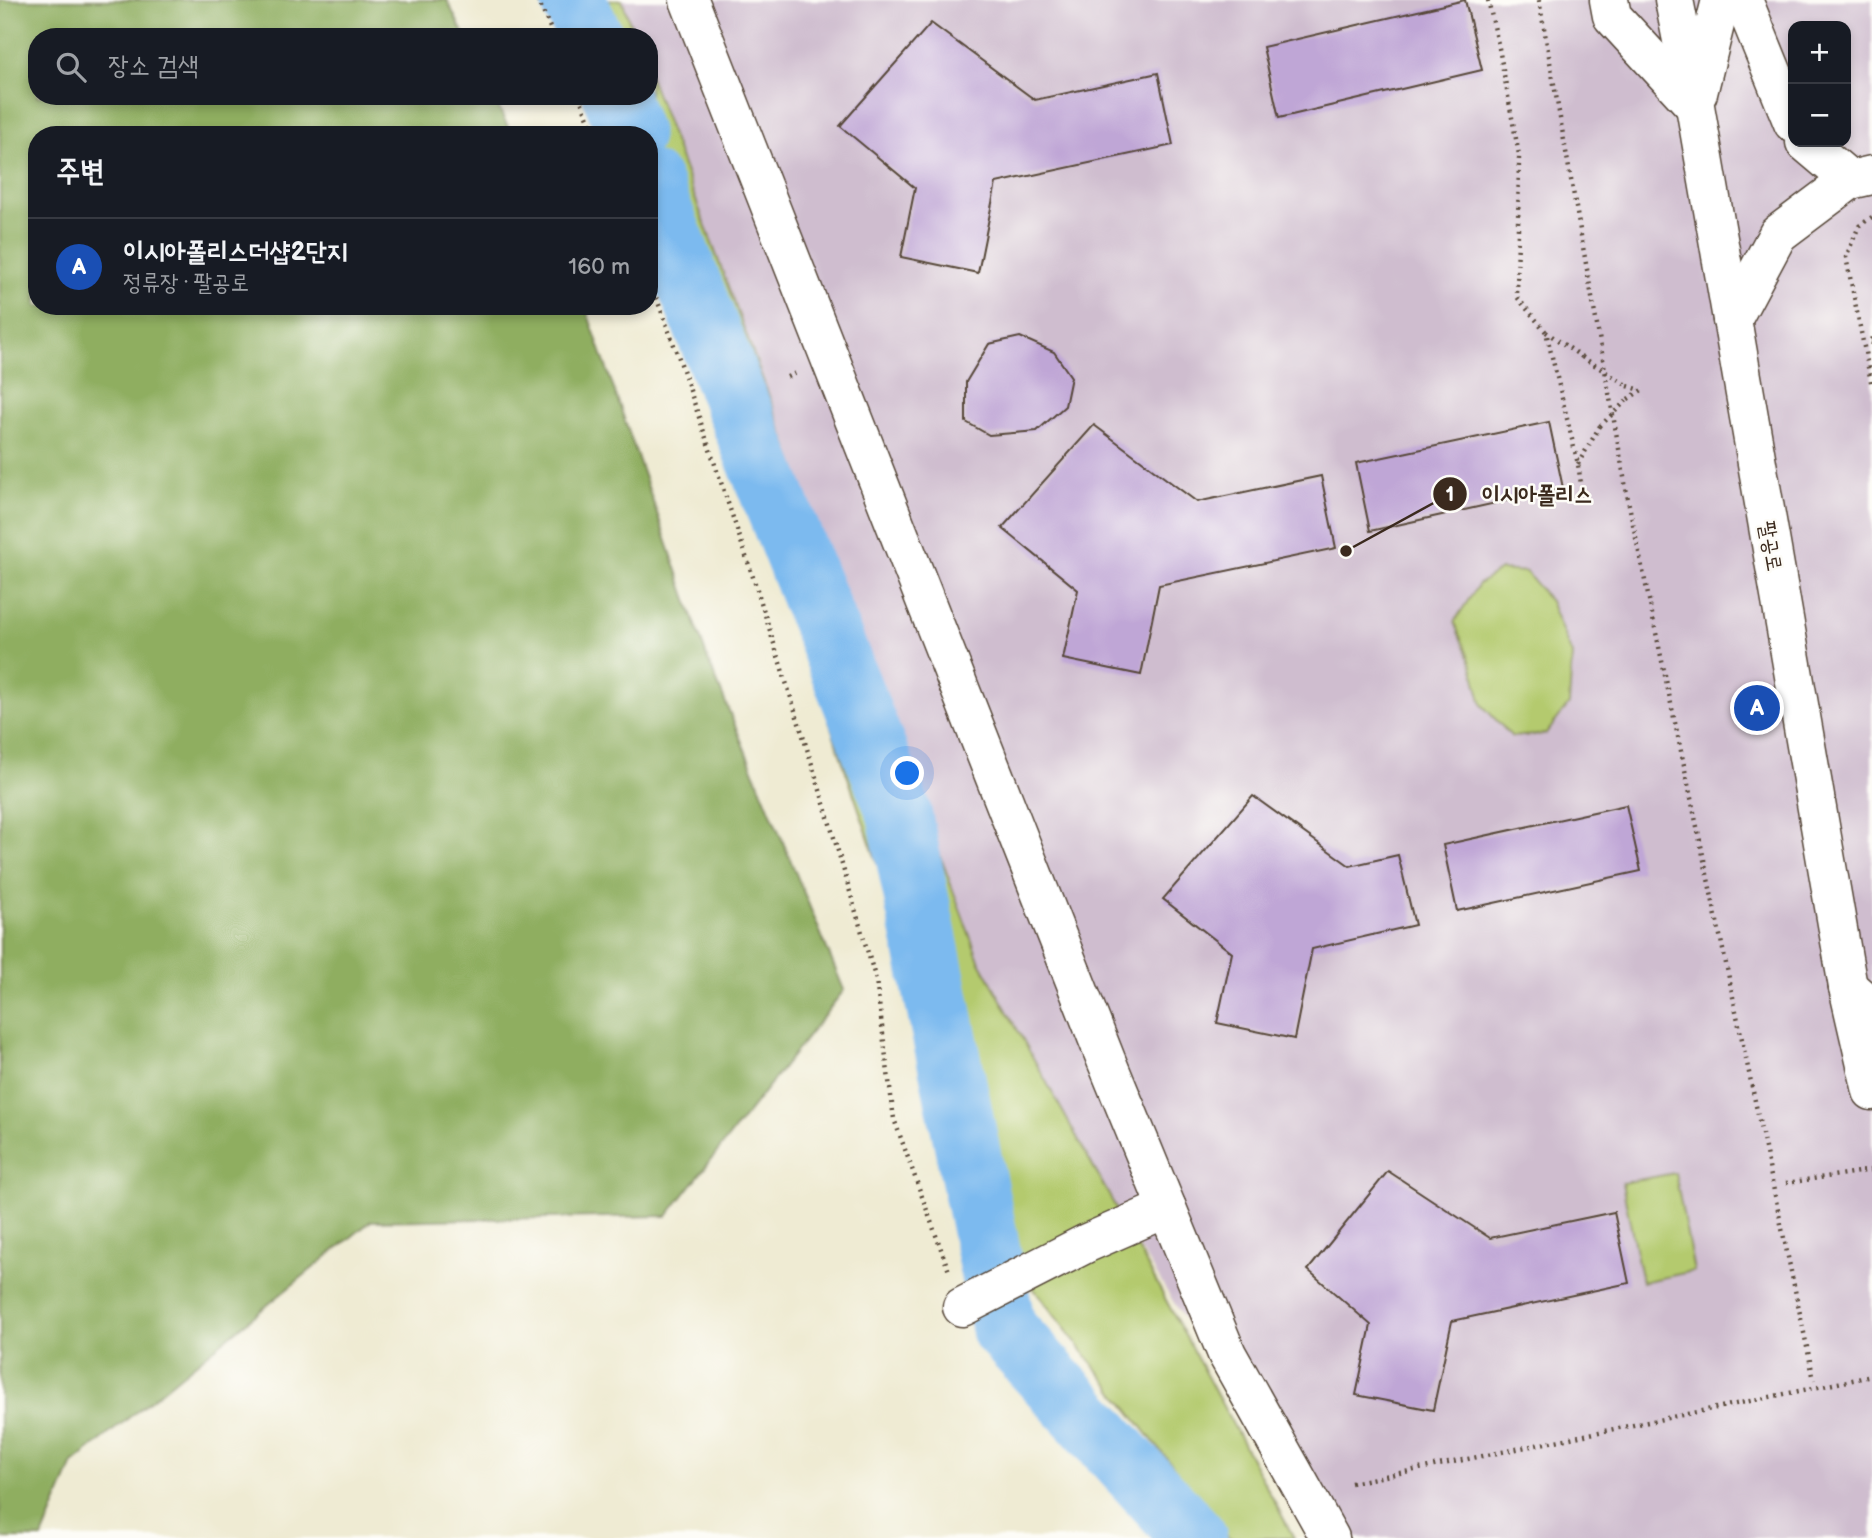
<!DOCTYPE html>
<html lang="ko">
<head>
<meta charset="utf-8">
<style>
  body { margin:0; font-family:"Balsamiq Sans","Poor Story",sans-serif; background:#242831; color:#f1f3f6 }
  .controls { position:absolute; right:21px; top:21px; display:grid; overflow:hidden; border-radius:14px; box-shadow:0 4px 10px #0003 }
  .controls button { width:63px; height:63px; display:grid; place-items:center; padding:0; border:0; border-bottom:2px solid #363941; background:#171b24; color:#f1f3f6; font:35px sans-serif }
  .you { position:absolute; left:908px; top:774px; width:24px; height:24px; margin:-18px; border:5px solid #fff; border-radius:50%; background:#1a73e8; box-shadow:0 0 0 10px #1a73e833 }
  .badge { display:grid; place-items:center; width:46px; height:46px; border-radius:50%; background:#1f6fb2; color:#fff; font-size:23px; font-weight:700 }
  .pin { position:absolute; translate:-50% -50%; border:4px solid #fff; box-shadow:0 2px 7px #0006 }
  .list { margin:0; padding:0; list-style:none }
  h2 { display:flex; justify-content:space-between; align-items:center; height:91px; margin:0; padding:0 28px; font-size:30px }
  h2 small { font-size:23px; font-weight:400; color:#9ea1a6 }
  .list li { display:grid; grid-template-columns:46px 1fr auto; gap:21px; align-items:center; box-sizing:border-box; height:98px; padding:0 28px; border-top:2px solid #363941 }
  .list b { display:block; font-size:26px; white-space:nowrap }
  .list p { margin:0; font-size:23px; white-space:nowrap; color:#9ea1a6 }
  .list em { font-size:23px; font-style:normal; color:#9ea1a6 }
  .icon { flex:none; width:38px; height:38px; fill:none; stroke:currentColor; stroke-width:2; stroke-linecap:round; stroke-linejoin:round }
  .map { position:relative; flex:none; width:1872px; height:1538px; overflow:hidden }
  .search { position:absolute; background:#171b24; box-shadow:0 4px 10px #0003; left:28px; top:28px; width:630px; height:77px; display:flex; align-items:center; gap:18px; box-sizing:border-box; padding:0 24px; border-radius:28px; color:#9ea1a6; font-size:26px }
  .panel { position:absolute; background:#171b24; box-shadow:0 4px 10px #0003; left:28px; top:126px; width:630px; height:189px; border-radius:28px }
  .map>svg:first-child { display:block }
</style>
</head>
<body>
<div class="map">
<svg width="1872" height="1538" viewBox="0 0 1872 1538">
  <rect width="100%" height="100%" fill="#fdfcf7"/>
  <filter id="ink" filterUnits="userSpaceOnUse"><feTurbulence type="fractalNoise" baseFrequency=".0143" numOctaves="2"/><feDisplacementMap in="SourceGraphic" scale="14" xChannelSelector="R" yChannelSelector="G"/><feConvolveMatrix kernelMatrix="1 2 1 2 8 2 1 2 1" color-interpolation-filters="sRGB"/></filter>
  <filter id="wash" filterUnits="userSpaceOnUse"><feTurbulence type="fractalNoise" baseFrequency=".00686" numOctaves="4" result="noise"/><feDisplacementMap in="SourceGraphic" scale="28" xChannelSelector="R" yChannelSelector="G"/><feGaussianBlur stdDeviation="1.57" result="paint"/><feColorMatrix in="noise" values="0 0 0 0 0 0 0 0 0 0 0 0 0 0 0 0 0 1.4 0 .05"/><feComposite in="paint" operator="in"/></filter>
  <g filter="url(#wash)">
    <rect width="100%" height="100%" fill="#efebd3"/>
    <path fill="#cfbdcf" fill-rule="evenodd" d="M605 0H1872V1538H1321L1126 1226 979 960 649 96V37H619ZM1793 26H1846V142H1793Z"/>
    <g fill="#b4ca6e" stroke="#787a46" stroke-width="2">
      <polygon points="549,0 622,0 635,37 567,37"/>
      <polygon points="649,74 979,960 1126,1226 1294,1538 1229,1538 1012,1261 666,240 649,206 649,135 615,135 596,96 649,96"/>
      <polygon points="1500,570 1526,572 1550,601 1572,655 1569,704 1546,734 1512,737 1482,705 1472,665 1454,622 1479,584"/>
      <polygon points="1675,1173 1694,1271 1642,1282 1622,1183"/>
    </g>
    <polygon fill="#8fae61" stroke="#656c40" stroke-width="2" points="0,0 447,0 465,37 37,37 37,96 493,96 512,135 37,135 37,306 585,306 708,660 844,990 667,1216 371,1221 73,1463 42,1538 0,1538"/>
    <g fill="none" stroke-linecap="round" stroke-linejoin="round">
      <g stroke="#7bbaef" stroke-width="65">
        <polyline points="573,0 591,37"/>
        <polyline points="615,96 630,135"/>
        <polyline points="649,183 899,812 1004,1329 1195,1538"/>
      </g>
    </g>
    <g id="blocks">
      <g fill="#bfa6d6">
        <polygon points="1465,0 1482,70 1279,118 1263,47"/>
        <polygon points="931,23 1035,100 1158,73 1173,145 996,183 978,273 901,257 915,188 840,126"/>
        <polygon points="1020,337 1054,352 1071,377 1065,406 1037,431 989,435 966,422 966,382 989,344"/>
        <polygon points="1549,422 1563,488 1370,531 1356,463"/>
        <polygon points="1094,425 1197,502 1321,476 1336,548 1159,585 1141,675 1063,659 1078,590 1002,528"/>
        <polygon points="1253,796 1350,866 1398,855 1415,925 1312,949 1294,1039 1217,1023 1232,953 1163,899"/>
        <polygon points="1626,805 1641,871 1457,911 1443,845"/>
        <polygon points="1388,1171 1490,1238 1614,1212 1629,1283 1452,1321 1433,1410 1356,1395 1371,1325 1308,1270"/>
      </g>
    </g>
  </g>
  <g filter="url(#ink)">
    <use href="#blocks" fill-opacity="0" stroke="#564739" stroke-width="2"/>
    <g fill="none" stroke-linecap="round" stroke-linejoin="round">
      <g stroke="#564739" stroke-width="41">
        <g id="minor">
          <polyline points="689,0 1106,1060 1227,1354 1330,1538"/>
          <polyline points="962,1307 1087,1243 1167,1208"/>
        </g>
      </g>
      <g stroke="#564739" stroke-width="41">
        <g id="major">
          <polyline points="1609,0 1612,16 1694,105"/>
          <polyline points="1674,0 1695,106 1848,987 1872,1091"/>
          <polyline points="1743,0 1793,123"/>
          <polyline points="1698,93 1721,0"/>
          <polyline points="1805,142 1850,180"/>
          <polyline points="1732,320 1778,234 1850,180 1872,175"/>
        </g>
      </g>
      <g stroke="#564739" stroke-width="41">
        <polyline id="highway" points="1848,987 1872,1008"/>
      </g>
      <g stroke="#564739" stroke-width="4.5" stroke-dasharray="2 5" stroke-linecap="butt">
        <polyline points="538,0 554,37"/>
        <polyline points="1488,0 1499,48 1519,155 1517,297 1546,332 1578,464 1583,497"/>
        <polyline points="1539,0 1629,505 1814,1380"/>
        <polyline points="579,96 595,135"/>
        <polyline points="1872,217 1859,226 1846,257 1872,387"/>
        <polyline points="649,278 680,361 754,580 820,790 876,980 894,1119 950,1274"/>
        <polyline points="1546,332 1582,357"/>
        <polyline points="1872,338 1869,342 1872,343"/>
        <polyline points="787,377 796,373"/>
        <polyline points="1628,386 1641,390"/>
        <polyline points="1628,399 1642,390"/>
        <polyline points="1578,464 1600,426"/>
        <polyline points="1786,1183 1872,1170"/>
        <polyline points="1351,1483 1872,1376"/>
      </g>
      <use href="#minor" stroke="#fff" stroke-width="38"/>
      <use href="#major" stroke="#fff" stroke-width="38"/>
      <use href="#highway" stroke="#fff" stroke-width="38"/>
      <g stroke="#564739" stroke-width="4.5" stroke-dasharray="2 5" stroke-linecap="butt">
        <polyline points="1582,357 1628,386"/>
        <polyline points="1600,426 1628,399"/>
      </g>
    </g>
  </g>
  <g text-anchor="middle" stroke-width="5" stroke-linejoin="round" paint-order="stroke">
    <g font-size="21" fill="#3b2a1e" stroke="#fdfcf7">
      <text transform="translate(1771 546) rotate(80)" y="7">팔공로</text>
    </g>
  </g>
  <path fill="none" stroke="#3b2a1e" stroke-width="2.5" d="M1346 551L1450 494"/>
  <g fill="#3b2a1e" stroke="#fdfcf7" stroke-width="2.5">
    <circle cx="1346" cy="551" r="7"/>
    <circle cx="1450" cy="494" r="18"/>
  </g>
  <g font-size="21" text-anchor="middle" font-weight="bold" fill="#fff">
    <text x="1450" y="501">1</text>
  </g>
  <g font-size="23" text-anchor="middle" font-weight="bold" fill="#3b2a1e" stroke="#fdfcf7" stroke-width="5" stroke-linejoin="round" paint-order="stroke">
    <text x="1537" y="502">이시아폴리스</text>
  </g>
</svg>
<div class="controls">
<button>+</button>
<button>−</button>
</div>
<div class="you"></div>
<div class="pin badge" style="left:1757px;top:708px;background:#1a4fb4">A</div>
<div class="search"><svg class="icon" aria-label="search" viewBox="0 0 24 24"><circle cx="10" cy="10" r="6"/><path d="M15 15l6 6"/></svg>장소 검색</div>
<section class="panel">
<h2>주변<small></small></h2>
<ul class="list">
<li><span class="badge" style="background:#1a4fb4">A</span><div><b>이시아폴리스더샵2단지</b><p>정류장 · 팔공로</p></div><em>160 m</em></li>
</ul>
</section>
</div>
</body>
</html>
